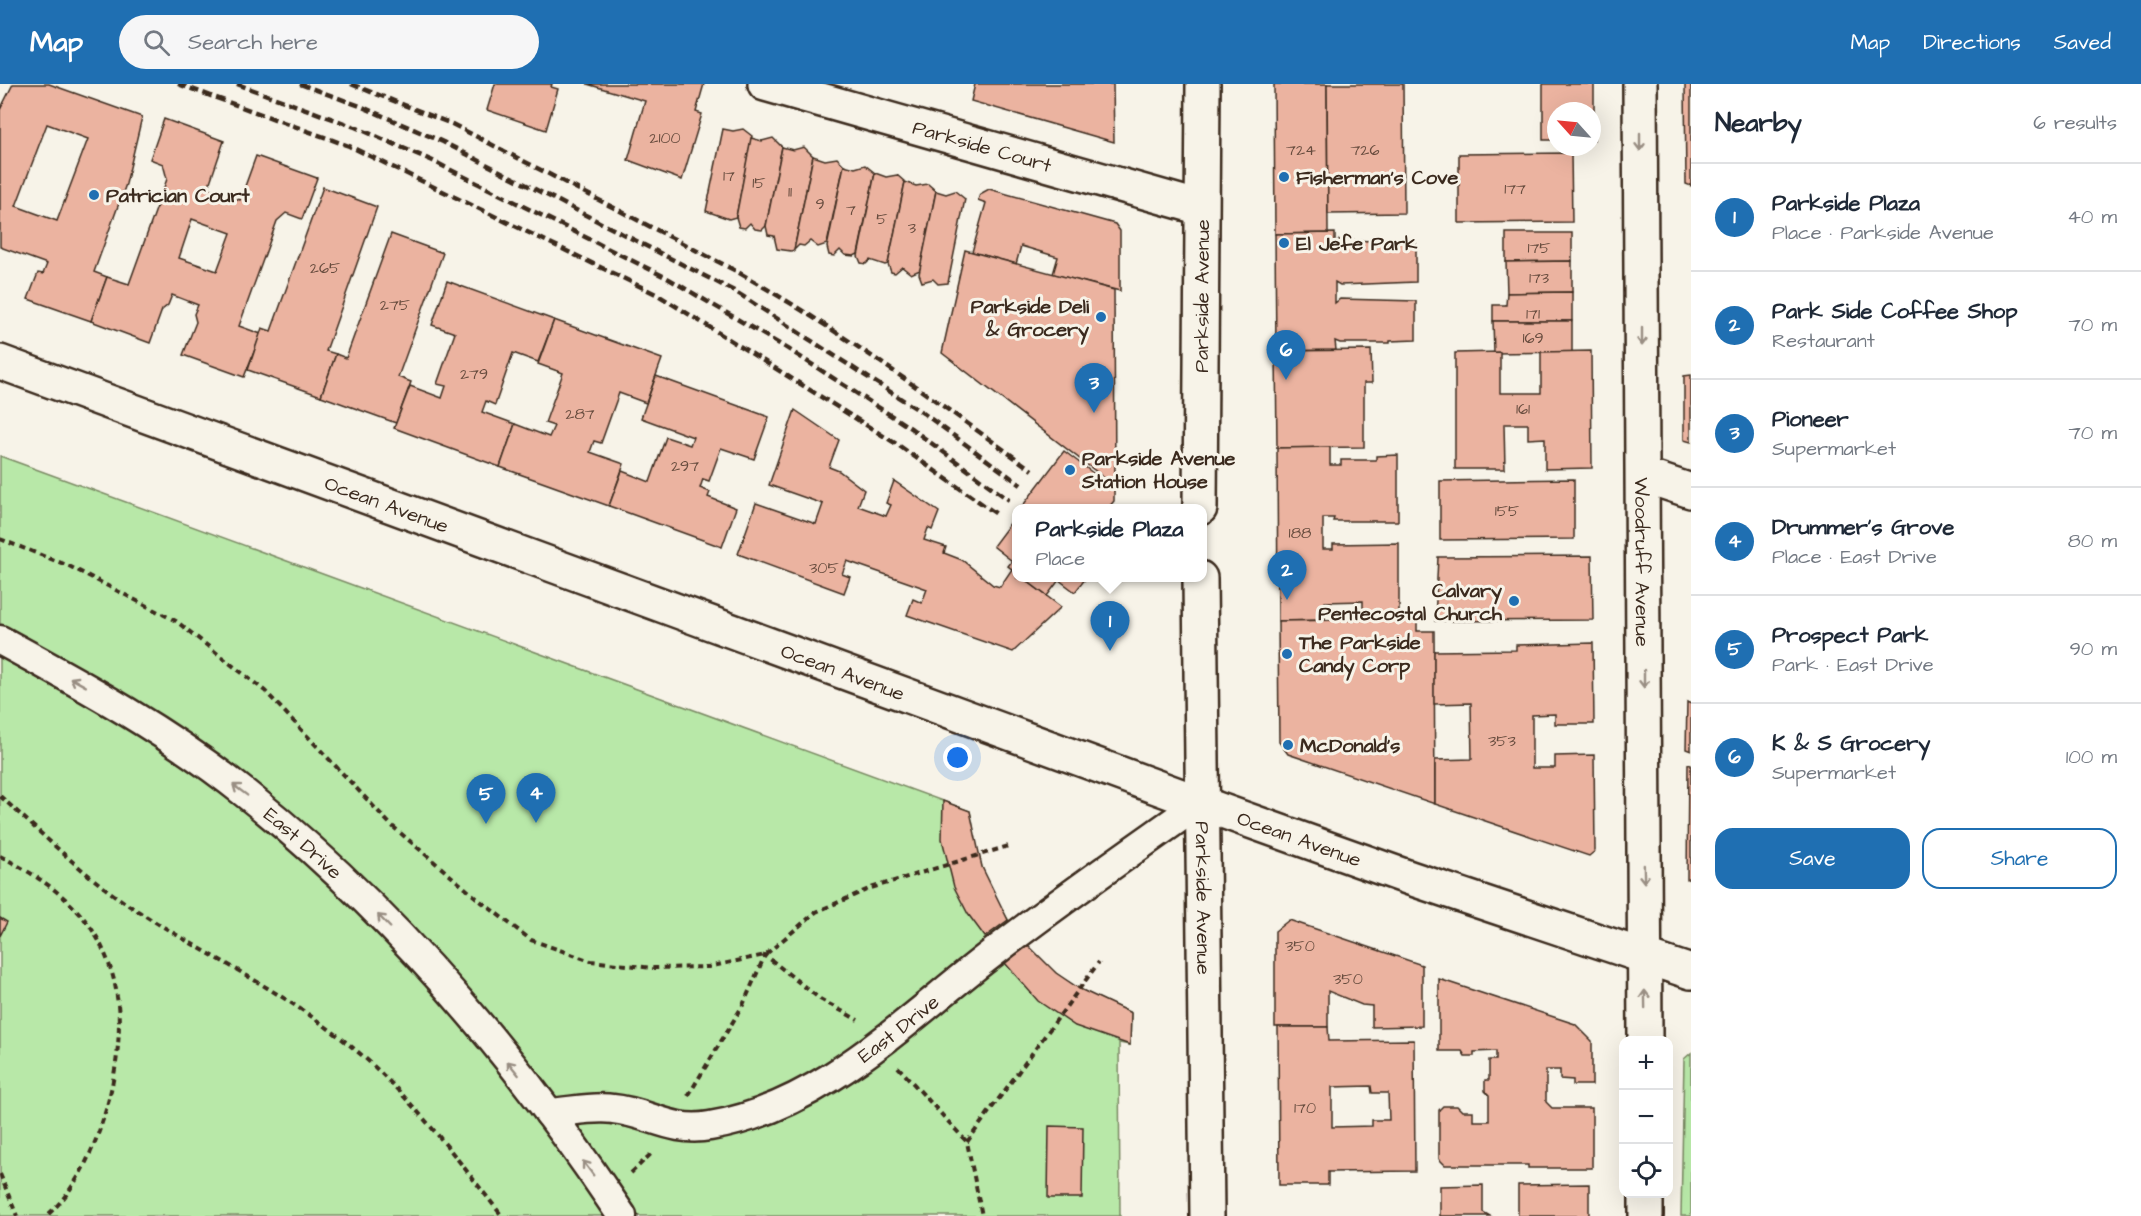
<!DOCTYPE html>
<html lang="en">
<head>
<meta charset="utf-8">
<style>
  body { margin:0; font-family:"Architects Daughter",sans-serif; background:#f6f6f7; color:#1f2937 }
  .controls { position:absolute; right:18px; bottom:18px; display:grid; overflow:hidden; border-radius:12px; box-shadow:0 6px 24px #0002 }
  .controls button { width:54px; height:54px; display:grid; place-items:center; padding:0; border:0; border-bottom:2px solid #e0e1e3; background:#fff; color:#1f2937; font:30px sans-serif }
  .compass { position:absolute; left:1547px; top:18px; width:54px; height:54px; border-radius:50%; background:#fff; box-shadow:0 6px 24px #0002; rotate:297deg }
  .you { position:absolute; left:958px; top:674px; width:21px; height:21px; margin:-15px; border:4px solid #fff; border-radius:50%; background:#1a73e8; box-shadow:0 0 0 9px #1a73e833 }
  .badge { display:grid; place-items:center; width:39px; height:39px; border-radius:50%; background:#1f6fb2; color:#fff; font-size:20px; font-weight:700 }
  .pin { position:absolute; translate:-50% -50px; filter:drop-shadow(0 2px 3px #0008) }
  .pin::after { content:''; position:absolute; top:32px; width:21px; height:18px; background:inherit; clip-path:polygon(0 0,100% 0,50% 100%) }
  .popup { position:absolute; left:1012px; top:420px; width:195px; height:78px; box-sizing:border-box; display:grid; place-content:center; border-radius:12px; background:#fff; filter:drop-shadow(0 2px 4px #0005); font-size:20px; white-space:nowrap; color:#747a83 }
  .popup b { font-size:22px; color:#1f2937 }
  .popup::after { content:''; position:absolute; left:50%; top:100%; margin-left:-12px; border:12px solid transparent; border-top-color:#fff }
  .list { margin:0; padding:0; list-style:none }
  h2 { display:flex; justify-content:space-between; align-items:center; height:78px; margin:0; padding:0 24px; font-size:26px }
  h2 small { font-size:20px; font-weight:400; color:#747a83 }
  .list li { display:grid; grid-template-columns:39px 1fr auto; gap:18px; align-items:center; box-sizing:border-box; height:108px; padding:0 24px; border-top:2px solid #e0e1e3 }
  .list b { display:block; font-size:22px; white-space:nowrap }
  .list p { margin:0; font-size:20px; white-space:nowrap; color:#747a83 }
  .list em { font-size:20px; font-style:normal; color:#747a83 }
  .actions { display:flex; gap:12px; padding:18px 24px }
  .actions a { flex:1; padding:14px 0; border:2px solid #1f6fb2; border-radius:18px; text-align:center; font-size:21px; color:#1f6fb2 }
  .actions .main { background:#1f6fb2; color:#fff }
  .icon { flex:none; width:33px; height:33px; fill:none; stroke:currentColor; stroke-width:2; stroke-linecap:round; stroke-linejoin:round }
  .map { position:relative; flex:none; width:1691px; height:1132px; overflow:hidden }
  header { display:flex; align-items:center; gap:36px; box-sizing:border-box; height:84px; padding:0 30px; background:#1f6fb2; color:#fff }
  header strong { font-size:28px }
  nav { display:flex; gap:33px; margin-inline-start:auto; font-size:21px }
  .search { width:420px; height:54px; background:#f6f6f7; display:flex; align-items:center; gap:15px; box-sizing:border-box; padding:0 21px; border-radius:33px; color:#747a83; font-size:22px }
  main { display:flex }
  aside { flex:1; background:#fff }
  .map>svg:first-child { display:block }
</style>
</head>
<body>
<header>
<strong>Map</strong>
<div class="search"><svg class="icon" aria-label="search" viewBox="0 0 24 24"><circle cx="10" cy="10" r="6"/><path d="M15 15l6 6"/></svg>Search here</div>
<nav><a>Map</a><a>Directions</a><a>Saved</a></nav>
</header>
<main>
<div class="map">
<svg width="1691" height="1132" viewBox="0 0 1691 1132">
  <rect width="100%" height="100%" fill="#f7f3e8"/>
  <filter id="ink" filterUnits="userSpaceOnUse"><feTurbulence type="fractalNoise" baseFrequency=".0167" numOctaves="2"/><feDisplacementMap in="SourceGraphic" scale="12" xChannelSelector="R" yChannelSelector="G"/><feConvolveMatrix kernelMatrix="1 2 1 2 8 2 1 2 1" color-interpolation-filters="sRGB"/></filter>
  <g filter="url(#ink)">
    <g fill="#b8e8a8" stroke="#7a8963" stroke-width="1.5">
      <path d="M0 372 970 727C974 746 976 767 983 786 1001 834 1035 880 1080 905 1096 914 1114 921 1131 929L1130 961 1119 959 1120 1132H0Z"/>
      <polygon points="1691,969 1691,1132 1681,1132 1684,975"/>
    </g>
    <g fill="#ebb3a0" stroke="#3b2a1e" stroke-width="1.5" fill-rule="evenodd">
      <path d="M13 0H49L142 33 126 100 94 188 107 193 91 237 28 215 38 189 43 190 47 180 0 163V26ZM47 40 88 55 57 137 16 122Z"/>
      <polygon points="495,0 552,0 551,3 558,5 546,46 487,26"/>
      <polygon points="587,0 704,0 696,28 702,30 682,96 628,76 645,17"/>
      <polygon points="975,0 1113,0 1114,58 971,17"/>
      <polygon points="1274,0 1327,0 1328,149 1275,150"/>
      <polygon points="1327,0 1403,0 1404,129 1328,130"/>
      <polygon points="1543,0 1594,0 1594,56 1592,56 1592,27 1556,27 1556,56 1543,56"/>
      <polygon points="1685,0 1691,0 1691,102 1686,100"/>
      <path d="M164 35 224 57 208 104 240 116 256 72 317 94 302 135 286 129 277 137 239 242 261 250 244 293 183 271 196 238 194 230 198 221 172 211 168 221 162 226 150 259 91 237 107 193 129 200 167 95 163 80 150 75ZM192 135 231 149 217 187 179 174Z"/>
      <polygon points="723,45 733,47 743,45 752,52 736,133 729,135 706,127"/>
      <polygon points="751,54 762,57 773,54 782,63 766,142 762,146 755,145 750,139 745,144 739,143 736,133"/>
      <polygon points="782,63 793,66 804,63 813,72 794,166 791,167 777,165 774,152 768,151 766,142"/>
      <polygon points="1571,69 1572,138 1459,139 1459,70"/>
      <polygon points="813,72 825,76 837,74 844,81 827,160 818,163 810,157 804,162 799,161 794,166"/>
      <polygon points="844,81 855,84 865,81 875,89 858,170 854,172 845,171 840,166 834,172 829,171 827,163"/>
      <polygon points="875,89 886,93 897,91 905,98 888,180 885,181 870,176 866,180 861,179 858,172"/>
      <polygon points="905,98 916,102 928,100 936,107 920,186 911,190 902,183 895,189 891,188 888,180"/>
      <polygon points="323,103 377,123 326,267 336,270 321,312 248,286 262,244 271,247"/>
      <polygon points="989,105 1115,140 1120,147 1120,207 1053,190 1058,173 1021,162 1016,180 972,168 986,119 978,116 980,110"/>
      <polygon points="936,107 946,110 955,107 965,115 948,199 938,200 933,195 922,198 919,190"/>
      <polygon points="1335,149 1335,160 1339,156 1416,158 1416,198 1340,201 1335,198 1335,219 1340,215 1416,217 1416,256 1390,257 1390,259 1340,259 1335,257 1336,266 1276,267 1275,150"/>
      <polygon points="1506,149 1572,149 1572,177 1506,178"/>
      <polygon points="391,150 443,169 398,293 411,298 396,339 321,312 336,270 346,274"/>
      <polygon points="965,166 1114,206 1115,402 942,269"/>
      <polygon points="1572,177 1572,208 1507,209 1506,178"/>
      <polygon points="447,197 554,236 538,278 513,269 495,321 486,317 482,328 515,340 500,383 394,344 410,302 442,314 446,302 437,300 455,249 432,241"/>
      <polygon points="1572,208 1572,237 1493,237 1493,221 1506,221 1507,209"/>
      <polygon points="554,236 662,275 646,319 619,309 601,359 594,357 590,368 624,380 609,422 500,383 515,340 549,353 554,342 545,339 563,289 538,280"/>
      <polygon points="1493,237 1572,237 1572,268 1494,269"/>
      <polygon points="1371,266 1372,299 1364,299 1364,363 1277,364 1276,267"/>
      <polygon points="1591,267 1592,384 1545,385 1545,354 1528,355 1528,340 1504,340 1505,385 1455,385 1455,269 1500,268 1500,309 1541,309 1541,268"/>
      <polygon points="1691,291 1691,358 1684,356 1684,292"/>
      <polygon points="656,292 769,333 754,375 721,364 709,397 703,395 700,404 710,408 708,413 736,424 722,463 609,422 622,387 650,398 666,353 690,361 693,353 641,334"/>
      <polygon points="795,326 839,356 829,383 839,387 864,406 858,422 886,432 891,421 886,419 894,397 939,428 932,446 928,444 924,456 946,463 944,469 962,476 993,501 1000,503 1012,485 1017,489 1017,494 1023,494 1061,523 1013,568 907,531 913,515 922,519 927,505 847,477 842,490 850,493 844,509 738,470 756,419 816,440 823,420 769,401"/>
      <polygon points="1330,363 1330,381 1341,381 1341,376 1376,376 1376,372 1398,371 1398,437 1333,437 1334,434 1323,434 1323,465 1333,465 1333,460 1399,459 1399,535 1363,536 1363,517 1325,518 1325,536 1278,537 1277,364"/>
      <polygon points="1064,367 1114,405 1114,417 1108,424 1021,424"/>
      <polygon points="1574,395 1574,455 1440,456 1440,397"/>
      <polygon points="1017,430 1017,489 1008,482 1012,477 993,462"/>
      <polygon points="1592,472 1593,536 1435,537 1438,473"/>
      <polygon points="1023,494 1086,494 1075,508 1059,496 1047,512"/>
      <polygon points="1417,535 1417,547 1434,547 1435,720 1288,670 1279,658 1278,537"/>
      <polygon points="1593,559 1594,640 1555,640 1555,630 1532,631 1532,684 1555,684 1555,672 1594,671 1595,767 1589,772 1435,720 1435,676 1472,675 1471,619 1434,620 1434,567 1516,566 1516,561"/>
      <polygon points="1687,618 1691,620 1691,667 1686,665"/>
      <polygon points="1688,680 1691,681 1691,796 1687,795"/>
      <polygon points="943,717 970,727 982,783 1008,836 985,853 968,830 954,803 942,755"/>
      <polygon points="0,834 7,838 0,852"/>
      <polygon points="1289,836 1422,881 1422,942 1372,943 1372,922 1362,921 1328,907 1328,943 1275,943 1275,847"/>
      <polygon points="1028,861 1056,889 1080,905 1131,929 1130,961 1075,942 1038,917 1005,879"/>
      <polygon points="1439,895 1575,940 1592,957 1592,1001 1573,1001 1573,996 1560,995 1560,986 1546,986 1546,1018 1552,1024 1592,1024 1592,1084 1528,1084 1528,1081 1445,1081 1439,1075 1439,1026 1443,1022 1457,1022 1462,1027 1473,1027 1473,1037 1489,1037 1489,1011 1485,1007 1485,996 1489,996 1489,976 1496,976 1496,967 1474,968 1474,972 1465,972 1462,967 1439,967"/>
      <path d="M1278 943H1328L1329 957 1414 956 1415 1087 1328 1088V1101H1279ZM1371 1002 1372 1009H1388L1389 1036H1372V1042L1332 1043V1003Z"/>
      <polygon points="1049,1042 1083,1043 1082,1114 1048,1114"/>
      <polygon points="1589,1100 1589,1132 1518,1132 1518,1101"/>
      <polygon points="1483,1101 1483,1128 1490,1132 1440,1132 1440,1102"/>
    </g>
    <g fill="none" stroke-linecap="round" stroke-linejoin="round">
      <g stroke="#3b2a1e" stroke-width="33">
        <g id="pedestrian">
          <path id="s1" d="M0 556C85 602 170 649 246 710 393 827 518 976 622 1132"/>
          <path id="s2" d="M549 1029C569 1028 593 1022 613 1025 648 1028 671 1049 710 1042 823 1023 907 934 994 868 1061 816 1131 768 1200 719"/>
        </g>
      </g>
      <g stroke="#3b2a1e" stroke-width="38">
        <g id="minor">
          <path id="s3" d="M765 0 1201 124"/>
          <path id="s4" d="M1640 0 1645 956"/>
          <polyline points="1643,391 1691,407"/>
          <polyline points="1646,1110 1646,1132"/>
        </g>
      </g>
      <g stroke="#3b2a1e" stroke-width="38">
        <g id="secondary">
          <path id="s5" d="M0 278 1200 719 1410 794 1691 888"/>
          <path id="s6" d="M1200 424 1203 0"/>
          <path id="s7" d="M1200 494 1207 1132"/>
        </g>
      </g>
      <g stroke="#3b2a1e" stroke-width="4" stroke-dasharray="6 4.5" stroke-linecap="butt">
        <polyline points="0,455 69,482 176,537 265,607 391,741 479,816 531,856 591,877 653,884 708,883 765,871 816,828 871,804 1012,761"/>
        <path d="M0 712C46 753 91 799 144 831 219 878 298 915 365 974 417 1021 459 1077 502 1132"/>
        <path d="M0 772C39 792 78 818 99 857 108 875 115 894 117 913 127 977 97 1091 46 1132"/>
        <polyline points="898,983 967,1058 982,1132"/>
        <polyline points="688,1012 743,921 765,871 820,915 858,936"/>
        <polyline points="967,1058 1099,878"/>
        <polyline points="631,1089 652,1069"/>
        <polyline points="0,1090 17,1132"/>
      </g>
      <use href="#pedestrian" stroke="#f7f3e8" stroke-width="28"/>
      <use href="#minor" stroke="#f7f3e8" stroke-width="33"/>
      <use href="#secondary" stroke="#f7f3e8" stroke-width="33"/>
      <g stroke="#3b2a1e" stroke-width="4.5" stroke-dasharray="9 4.5" stroke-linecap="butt">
        <polyline points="178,0 349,62 658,211 898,361 998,431"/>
        <polyline points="237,0 355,43 433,77 669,195 788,265 912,345 1009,416"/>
        <polyline points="300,0 360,22 443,58 736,208 923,329 1021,401"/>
        <path d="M351 0 452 40 736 187C839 245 936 317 1032 386"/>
      </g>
    </g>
    <defs><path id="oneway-shaft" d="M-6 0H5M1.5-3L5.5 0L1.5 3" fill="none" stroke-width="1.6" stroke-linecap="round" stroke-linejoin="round" transform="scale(1.5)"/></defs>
    <g stroke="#998e83">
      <use href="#oneway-shaft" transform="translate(1640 58) rotate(90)"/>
      <use href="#oneway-shaft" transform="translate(1642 253) rotate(90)"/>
      <use href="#oneway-shaft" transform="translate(1644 595) rotate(90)"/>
      <use href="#oneway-shaft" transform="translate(78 598) rotate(-151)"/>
      <use href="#oneway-shaft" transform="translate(240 706) rotate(-143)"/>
      <use href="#oneway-shaft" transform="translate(1644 790) rotate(89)"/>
      <use href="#oneway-shaft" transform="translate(384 837) rotate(-134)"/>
      <use href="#oneway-shaft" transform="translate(1645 915) rotate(-91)"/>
      <use href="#oneway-shaft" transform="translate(513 984) rotate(-129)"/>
      <use href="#oneway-shaft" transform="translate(588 1084) rotate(-126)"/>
    </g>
  </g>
  <g fill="#1f6fb2" stroke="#f7f3e8" stroke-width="2">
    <circle cx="1284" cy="93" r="6"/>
    <circle cx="94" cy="111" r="6"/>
    <circle cx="1284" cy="159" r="6"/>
    <circle cx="1101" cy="233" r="6"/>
    <circle cx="1070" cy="386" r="6"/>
    <circle cx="1514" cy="517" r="6"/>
    <circle cx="1287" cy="570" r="6"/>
    <circle cx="1288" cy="661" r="6"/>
  </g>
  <g text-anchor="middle" stroke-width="6" stroke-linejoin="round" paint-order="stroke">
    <g font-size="16" fill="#674c3e">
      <text x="665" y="59">2100</text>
      <text x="1301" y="71">724</text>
      <text x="1365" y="71">726</text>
      <text x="729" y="97">17</text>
      <text x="759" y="104">15</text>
      <text x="1515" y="110">177</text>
      <text x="790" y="113">11</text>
      <text x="820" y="125">9</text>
      <text x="851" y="131">7</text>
      <text x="882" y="140">5</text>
      <text x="912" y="149">3</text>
      <text x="1539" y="169">175</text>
      <text x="325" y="189">265</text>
      <text x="1539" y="199">173</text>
      <text x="395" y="226">275</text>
      <text x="1533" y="235">171</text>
      <text x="1533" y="259">169</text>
      <text x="474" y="295">279</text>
      <text x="1523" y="330">161</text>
      <text x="580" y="335">287</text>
      <text x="685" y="387">297</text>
      <text x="1507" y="432">155</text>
      <text x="1300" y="454">188</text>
      <text x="824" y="489">305</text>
      <text x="1502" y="662">353</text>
      <text x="1300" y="867">350</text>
      <text x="1348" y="900">350</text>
      <text x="1305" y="1029">170</text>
    </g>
    <g font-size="20" fill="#3b2a1e" stroke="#f7f3e8">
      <text dy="7" stroke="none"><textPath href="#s3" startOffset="226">Parkside Court</textPath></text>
      <text dy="7" stroke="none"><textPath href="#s6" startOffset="212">Parkside Avenue</textPath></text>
      <text dy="7" stroke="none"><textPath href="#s5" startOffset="412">Ocean Avenue</textPath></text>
      <text dy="7" stroke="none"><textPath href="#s4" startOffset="478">Woodruff Avenue</textPath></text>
      <text dy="7" stroke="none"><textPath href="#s5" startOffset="898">Ocean Avenue</textPath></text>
      <text dy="7" stroke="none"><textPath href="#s5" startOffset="1384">Ocean Avenue</textPath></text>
      <text dy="7" stroke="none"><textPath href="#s1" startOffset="366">East Drive</textPath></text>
      <text dy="7" stroke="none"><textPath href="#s7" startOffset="320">Parkside Avenue</textPath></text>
      <text dy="7" stroke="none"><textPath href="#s2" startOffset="378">East Drive</textPath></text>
    </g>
    <g font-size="20" font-weight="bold" fill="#3b2a1e" stroke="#f7f3e8" text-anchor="start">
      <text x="1296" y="100">Fisherman's Cove</text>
      <text x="106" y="118">Patrician Court</text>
      <text x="1296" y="166">El Jefe Park</text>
      <text x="1089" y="229" text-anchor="end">Parkside Deli<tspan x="1089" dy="23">&amp; Grocery</tspan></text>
      <text x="1082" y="381">Parkside Avenue<tspan x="1082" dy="23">Station House</tspan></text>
      <text x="1502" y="513" text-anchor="end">Calvary<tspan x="1502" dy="23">Pentecostal Church</tspan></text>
      <text x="1299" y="565">The Parkside<tspan x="1299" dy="23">Candy Corp</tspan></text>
      <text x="1300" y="668">McDonald's</text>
    </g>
  </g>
</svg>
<div class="controls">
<button>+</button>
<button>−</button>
<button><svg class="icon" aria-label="locate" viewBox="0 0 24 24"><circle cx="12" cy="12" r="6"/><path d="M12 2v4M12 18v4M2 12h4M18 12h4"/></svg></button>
</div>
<svg class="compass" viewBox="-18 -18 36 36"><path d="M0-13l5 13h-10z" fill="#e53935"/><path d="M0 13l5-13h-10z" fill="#747a83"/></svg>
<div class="you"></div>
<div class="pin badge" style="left:1110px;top:567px">1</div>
<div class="popup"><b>Parkside Plaza</b>Place</div>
<div class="pin badge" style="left:1287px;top:516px">2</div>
<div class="pin badge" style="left:1094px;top:329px">3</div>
<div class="pin badge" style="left:536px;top:739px">4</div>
<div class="pin badge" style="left:486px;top:740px">5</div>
<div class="pin badge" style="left:1286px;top:296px">6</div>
</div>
<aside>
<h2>Nearby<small>6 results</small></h2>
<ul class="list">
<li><span class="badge">1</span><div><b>Parkside Plaza</b><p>Place · Parkside Avenue</p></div><em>40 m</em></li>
<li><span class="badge">2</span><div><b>Park Side Coffee Shop</b><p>Restaurant</p></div><em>70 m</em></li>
<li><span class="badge">3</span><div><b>Pioneer</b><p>Supermarket</p></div><em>70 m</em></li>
<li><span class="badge">4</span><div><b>Drummer's Grove</b><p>Place · East Drive</p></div><em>80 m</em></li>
<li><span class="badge">5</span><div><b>Prospect Park</b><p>Park · East Drive</p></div><em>90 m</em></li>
<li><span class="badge">6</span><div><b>K &amp; S Grocery</b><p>Supermarket</p></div><em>100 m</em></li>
</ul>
<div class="actions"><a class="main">Save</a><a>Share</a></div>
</aside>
</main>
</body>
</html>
